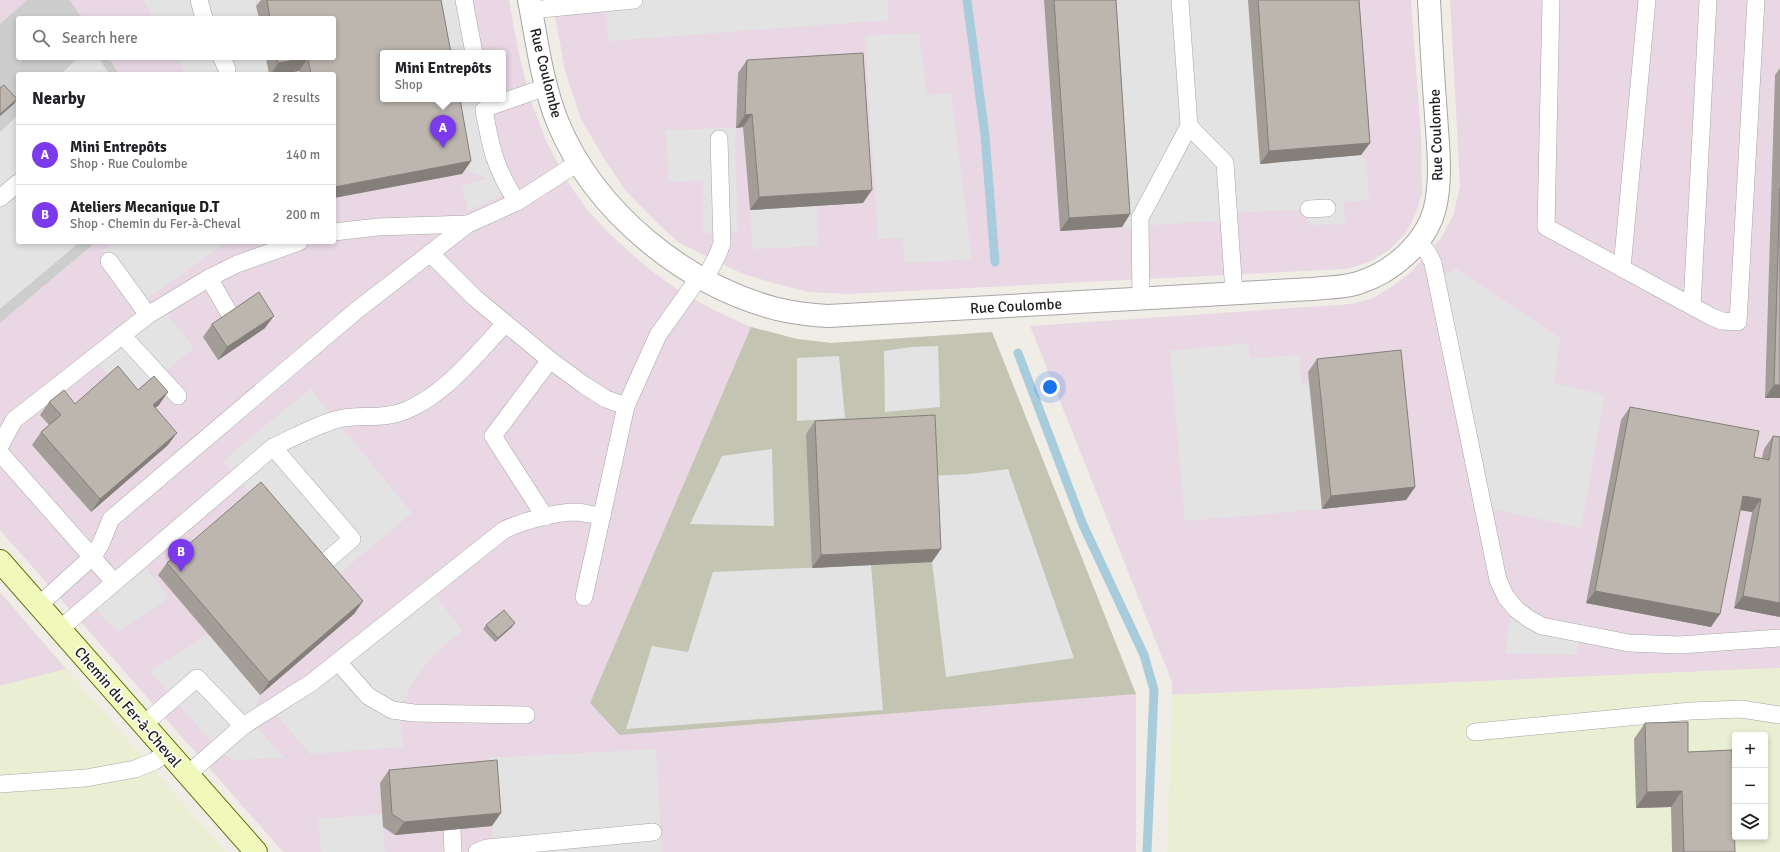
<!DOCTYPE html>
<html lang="en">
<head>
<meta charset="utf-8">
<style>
  body { margin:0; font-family:Signika,sans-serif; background:#f6f6f6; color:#202124 }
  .controls { position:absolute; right:12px; bottom:12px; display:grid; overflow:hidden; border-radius:4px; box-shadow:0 2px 6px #0003 }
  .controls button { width:36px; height:36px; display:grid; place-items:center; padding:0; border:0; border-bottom:1px solid #e0e0e0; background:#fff; color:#202124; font:20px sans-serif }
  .you { position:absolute; left:1050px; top:387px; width:14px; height:14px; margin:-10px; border:3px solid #fff; border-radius:50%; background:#1a73e8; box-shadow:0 0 0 6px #1a73e833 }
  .badge { display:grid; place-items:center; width:26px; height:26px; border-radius:50%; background:#7c3aed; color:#fff; font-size:13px; font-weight:700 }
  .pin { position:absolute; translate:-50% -33px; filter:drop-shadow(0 1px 2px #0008) }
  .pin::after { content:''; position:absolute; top:21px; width:14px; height:12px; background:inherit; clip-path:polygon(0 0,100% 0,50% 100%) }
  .popup { position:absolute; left:380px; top:50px; width:126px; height:52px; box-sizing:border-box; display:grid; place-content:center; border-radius:4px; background:#fff; filter:drop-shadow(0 1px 3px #0005); font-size:13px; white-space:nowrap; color:#757577 }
  .popup b { font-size:15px; color:#202124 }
  .popup::after { content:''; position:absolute; left:50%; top:100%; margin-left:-8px; border:8px solid transparent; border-top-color:#fff }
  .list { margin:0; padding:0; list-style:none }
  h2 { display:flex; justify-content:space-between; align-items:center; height:52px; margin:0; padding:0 16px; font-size:17px }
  h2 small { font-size:13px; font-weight:400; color:#757577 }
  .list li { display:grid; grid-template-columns:26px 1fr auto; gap:12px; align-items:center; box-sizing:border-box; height:60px; padding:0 16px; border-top:1px solid #e0e0e0 }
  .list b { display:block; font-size:15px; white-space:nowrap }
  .list p { margin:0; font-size:13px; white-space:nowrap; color:#757577 }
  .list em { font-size:13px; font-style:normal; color:#757577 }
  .icon { flex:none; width:22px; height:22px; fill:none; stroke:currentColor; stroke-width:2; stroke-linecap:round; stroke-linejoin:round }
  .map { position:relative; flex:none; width:1780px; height:852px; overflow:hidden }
  .search { position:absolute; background:#fff; box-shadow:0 2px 6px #0003; left:16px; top:16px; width:320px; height:44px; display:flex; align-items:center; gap:10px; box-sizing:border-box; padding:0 14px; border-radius:4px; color:#757577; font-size:15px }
  .panel { position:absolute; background:#fff; box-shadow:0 2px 6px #0003; left:16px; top:72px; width:320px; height:172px; border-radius:4px }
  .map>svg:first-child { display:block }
</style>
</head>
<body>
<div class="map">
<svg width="1780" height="852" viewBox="0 0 1780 852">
  <rect width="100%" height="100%" fill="#f0ede6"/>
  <g fill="#e9d8e4" fill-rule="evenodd">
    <polygon points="0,0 27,0 0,24"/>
    <path d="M70 0H509L519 54 531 101 546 141 569 184 588 211 611 235 644 265 682 293 718 312 751 327 797 339 831 343 992 332 1136 694V852H283L0 530V323L96 242H334V74H119L109 58H334V18H82ZM383 53H503V99H383Z"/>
    <polygon points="552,0 1411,0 1421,135 1422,193 1416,213 1406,233 1389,250 1370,262 1346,269 848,294 809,292 773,283 741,273 679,243 653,219 625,190 603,157 581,119 565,71"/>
    <polygon points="1450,0 1780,0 1780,668 1172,695 1172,682 1030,326 1351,304 1371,299 1390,288 1411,272 1441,238 1453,216 1460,186"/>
    <polygon points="0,592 66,669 0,686"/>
  </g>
  <polygon fill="#cdcdcd" points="27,0 70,0 82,18 18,18 18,58 109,58 119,74 18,74 18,242 96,242 0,323 0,24"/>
  <polygon fill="#c3c4b2" points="751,327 797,339 831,343 992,332 1136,694 620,735 590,703"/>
  <g fill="#eaeed2" fill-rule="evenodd">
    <path d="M1780 668V852H1167L1172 695ZM1735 735H1765V837H1735Z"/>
    <polygon points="66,669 225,852 0,852 0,686"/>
  </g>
  <g fill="#e3e3e3">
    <polygon points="143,0 255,0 259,18 153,18"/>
    <polygon points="431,0 464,0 474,53 440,53"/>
    <polygon points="606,0 887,0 889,20 608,41"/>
    <polygon points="1106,0 1248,0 1260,163 1361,155 1366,161 1369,200 1343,202 1346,224 1309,225 1308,209 1229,213 1229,220 1122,227"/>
    <polygon points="919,33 927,95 951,93 972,259 905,263 902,238 878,239 865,36"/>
    <polygon points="78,58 99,58 109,74 61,74"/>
    <polygon points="176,58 266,58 269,74 185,74"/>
    <polygon points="448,99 482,99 491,151 510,192 468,211 462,185 487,179 461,167"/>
    <polygon points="18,115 18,242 80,242 0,309 0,132"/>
    <polygon points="736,128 735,147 738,232 703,233 703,180 669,182 666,130"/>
    <polygon points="817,206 818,246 753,249 750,210"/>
    <polygon points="114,242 227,242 140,304 102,251"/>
    <polygon points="1456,269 1560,338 1554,383 1605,395 1581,528 1483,507 1436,279"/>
    <polygon points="161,307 194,348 129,402 93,358"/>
    <polygon points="1248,343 1250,359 1299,355 1301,383 1309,383 1322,509 1185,521 1170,351"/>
    <polygon points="938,346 940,407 885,412 884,351 911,347"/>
    <polygon points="839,356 845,418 797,421 797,358"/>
    <polygon points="310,389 412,513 328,583 223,461"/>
    <polygon points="772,449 774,526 690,524 722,456"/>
    <polygon points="1008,469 1074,658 946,677 932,562 928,476 970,474"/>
    <polygon points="140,560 169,598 118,632 90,603"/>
    <polygon points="871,565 883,710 626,729 652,646 688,652 713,572"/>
    <polygon points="431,589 462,631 436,652 412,683 399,711 403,747 310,754 271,708"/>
    <polygon points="1512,605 1580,633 1577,655 1505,653"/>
    <polygon points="208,634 260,695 251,721 284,758 233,760 217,748 150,671"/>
    <polygon points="656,749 662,852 492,852 492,826 487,758"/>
    <polygon points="382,814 385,852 321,852 318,819"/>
  </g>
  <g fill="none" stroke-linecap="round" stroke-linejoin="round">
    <g stroke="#a8ccdc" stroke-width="9">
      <polyline points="967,0 985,135 995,262"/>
      <polyline points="1018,353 1083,525 1144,655 1154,690 1147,852"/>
    </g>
    <g stroke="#a6a6a6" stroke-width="18">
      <g id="lane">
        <polyline points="199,0 204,18"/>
        <polyline points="464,0 474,53"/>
        <polyline points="1551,0 1546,227 1712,317 1722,321 1738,322 1756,0"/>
        <polyline points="531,10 634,0"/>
        <polyline points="222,58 227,69"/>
        <path d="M546 87 494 105 484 110C491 149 495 168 517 202L579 162"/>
        <polyline points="1189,126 1225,163 1234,293"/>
        <polyline points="0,198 18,183"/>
        <polyline points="1309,209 1327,208"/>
        <polyline points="334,232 378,227 468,224"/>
        <polyline points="1418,241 1428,253 1433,263 1498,580 1506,597 1516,609 1529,619 1542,626 1629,643 1679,645 1780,638"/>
        <polyline points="430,253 475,298 550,360 584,385 606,399 626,406"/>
        <polyline points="109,261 148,315"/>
        <polyline points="1622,268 1647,0"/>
        <polyline points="209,278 232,318"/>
        <polyline points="705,279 718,254 722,243 719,139"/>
        <polyline points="1141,299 1140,218 1189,126 1180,0"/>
        <polyline points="1692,306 1708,0"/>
        <polyline points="122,335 178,396"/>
        <polyline points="0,446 14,420 148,315 209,278 237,264 299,242"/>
        <path d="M273 447C293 438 314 426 335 420 358 413 382 421 407 410 447 393 476 354 505 324"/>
        <polyline points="0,453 92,557 39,605"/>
        <polyline points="545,517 493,436 550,360"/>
        <path d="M114 582 92 557C103 544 104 534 111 519L357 310 468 224 517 202"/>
        <polyline points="584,597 626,406 658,335 700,276"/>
        <polyline points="60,629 273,447 352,539 316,570"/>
        <polyline points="339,663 368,696 392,710 414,713 526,715"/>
        <polyline points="143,725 197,678 243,726 187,775"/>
        <path d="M243 726 311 683 504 530C523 521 555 512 577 512 585 513 594 515 602 516"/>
        <polyline points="1475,732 1691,711 1741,709 1780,715"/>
        <polyline points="0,784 86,778 135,769 155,761 167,751"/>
        <polyline points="452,829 453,852"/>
        <polyline points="477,852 487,848 653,832"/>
      </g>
    </g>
    <g stroke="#a6a6a6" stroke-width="24">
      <path id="street" d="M529 0C537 41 542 84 558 123 595 212 685 285 777 309 794 313 811 315 828 316L1312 289C1327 287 1343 288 1358 283 1391 273 1426 244 1435 208 1442 178 1438 146 1436 115 1433 77 1431 38 1429 0"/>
    </g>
    <g stroke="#617508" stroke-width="24">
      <polyline id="secondary" points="0,561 256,852"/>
    </g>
    <use href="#lane" stroke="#fff" stroke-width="17"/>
    <use href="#street" stroke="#fff" stroke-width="22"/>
    <use href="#secondary" stroke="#f0f8bc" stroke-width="22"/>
  </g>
  <g fill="#a29d96">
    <polygon points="261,0 441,0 471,161 462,174 334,74 300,74 299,71 281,74 269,74 266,58 334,58 334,18 259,18 256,6"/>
    <polygon points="1044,0 1116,0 1130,214 1122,227 1060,231"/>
    <polygon points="1248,0 1359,0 1370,143 1361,155 1260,164"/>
    <polygon points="747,60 863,203 750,210 743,127 736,128 738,73"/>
    <polygon points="1780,68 1780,398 1765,398 1775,75"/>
    <polygon points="212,324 265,328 218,360 203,337"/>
    <polygon points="1317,359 1415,487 1406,500 1322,509 1308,372"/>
    <polygon points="49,402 75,404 159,405 155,408 168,445 91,512 32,445 41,432 49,425 40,415"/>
    <polygon points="1630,407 1754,457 1762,458 1764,449 1773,436 1780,617 1734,608 1752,512 1740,510 1711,627 1586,603 1621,420"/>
    <polygon points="815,421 932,562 812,568 806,434"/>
    <polygon points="167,563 363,601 354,614 260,695 158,575"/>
    <polygon points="486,625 512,627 495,642 483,629"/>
    <polygon points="1645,723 1688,752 1735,852 1672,852 1671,807 1636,808 1634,739"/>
    <polygon points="389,770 492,826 395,835 383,827 380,783"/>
  </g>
  <g fill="#847f7a">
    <polygon points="308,58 299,71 281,74 271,74 278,63"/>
    <polygon points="17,99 14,104 0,116 0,114"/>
    <polygon points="752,114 743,127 736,128 745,115"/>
    <polygon points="1370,143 1361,155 1260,164 1269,151"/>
    <polygon points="471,161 462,174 334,198 334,187"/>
    <polygon points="872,190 863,203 750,210 759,197"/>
    <polygon points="1130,214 1122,227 1060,231 1069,218"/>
    <polygon points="274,316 265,328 218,360 227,347"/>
    <polygon points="1774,385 1780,385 1780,398 1765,398"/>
    <polygon points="168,392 159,405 144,418 153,405"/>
    <polygon points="177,433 168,445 91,512 100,499"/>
    <polygon points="1415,487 1406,500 1322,509 1331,496"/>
    <polygon points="1743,496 1761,499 1752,512 1734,509"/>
    <polygon points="941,549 932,562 812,568 821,555"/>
    <polygon points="1595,591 1720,614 1711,627 1586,603"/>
    <polygon points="1743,596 1780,603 1780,617 1734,608"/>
    <polygon points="363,601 354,614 260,695 269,682"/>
    <polygon points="515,623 512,627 495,642 498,638"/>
    <polygon points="1682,791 1671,807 1636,808 1647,792"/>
    <polygon points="501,813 492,826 395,835 404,822"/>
  </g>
  <g fill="#bcb6af" stroke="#847f7a">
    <polygon points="267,0 441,0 451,53 383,53 383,99 460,99 471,161 334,187 334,74 311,74 308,58 334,58 334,18 270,18"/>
    <polygon points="1054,0 1116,0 1130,214 1069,218"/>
    <polygon points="1258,0 1359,0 1370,143 1269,151"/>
    <polygon points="863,53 872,190 759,197 752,114 745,115 747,60"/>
    <polygon points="277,58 307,58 278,63"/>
    <polygon points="4,85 17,99 0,114 0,88"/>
    <polygon points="1780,187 1780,385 1774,385"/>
    <polygon points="259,292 274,316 227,347 212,324"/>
    <polygon points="1401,350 1415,487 1331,496 1317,359"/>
    <polygon points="118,366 138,390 154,376 168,392 153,405 177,433 100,499 41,432 61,415 49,402 64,390 75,404"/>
    <polygon points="1630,407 1759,431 1754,457 1769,460 1773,436 1780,437 1780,603 1743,596 1761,499 1743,496 1720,614 1595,591"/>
    <polygon points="935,415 941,549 821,555 815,421"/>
    <polygon points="261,482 363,601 269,682 167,563"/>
    <polygon points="504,610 515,623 498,638 486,625"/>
    <polygon points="1688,722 1688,752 1732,750 1735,852 1684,852 1682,791 1647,792 1645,723"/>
    <polygon points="497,760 501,813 404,822 392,814 389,770"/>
  </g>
  <g text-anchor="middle" stroke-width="3" stroke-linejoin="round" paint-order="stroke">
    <g font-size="15" fill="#1f1f1f" stroke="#fff">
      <text transform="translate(546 73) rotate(76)" y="5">Rue Coulombe</text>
      <text transform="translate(1436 135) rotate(-92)" y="5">Rue Coulombe</text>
      <text transform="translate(1016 306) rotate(-3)" y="5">Rue Coulombe</text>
      <text transform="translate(128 707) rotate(49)" y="5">Chemin du Fer-à-Cheval</text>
    </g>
  </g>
</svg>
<div class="controls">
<button>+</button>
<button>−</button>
<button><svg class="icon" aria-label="layers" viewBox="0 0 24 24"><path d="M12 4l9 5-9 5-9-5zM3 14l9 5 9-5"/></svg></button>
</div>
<div class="you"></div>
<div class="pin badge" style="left:443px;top:148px">A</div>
<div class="popup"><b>Mini Entrepôts</b>Shop</div>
<div class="pin badge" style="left:181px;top:572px">B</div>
<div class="search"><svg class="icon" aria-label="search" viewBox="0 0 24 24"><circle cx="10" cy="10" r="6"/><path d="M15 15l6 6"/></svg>Search here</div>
<section class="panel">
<h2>Nearby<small>2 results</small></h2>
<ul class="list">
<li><span class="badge">A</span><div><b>Mini Entrepôts</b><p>Shop · Rue Coulombe</p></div><em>140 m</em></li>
<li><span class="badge">B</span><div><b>Ateliers Mecanique D.T</b><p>Shop · Chemin du Fer-à-Cheval</p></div><em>200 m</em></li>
</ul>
</section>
</div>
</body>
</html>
